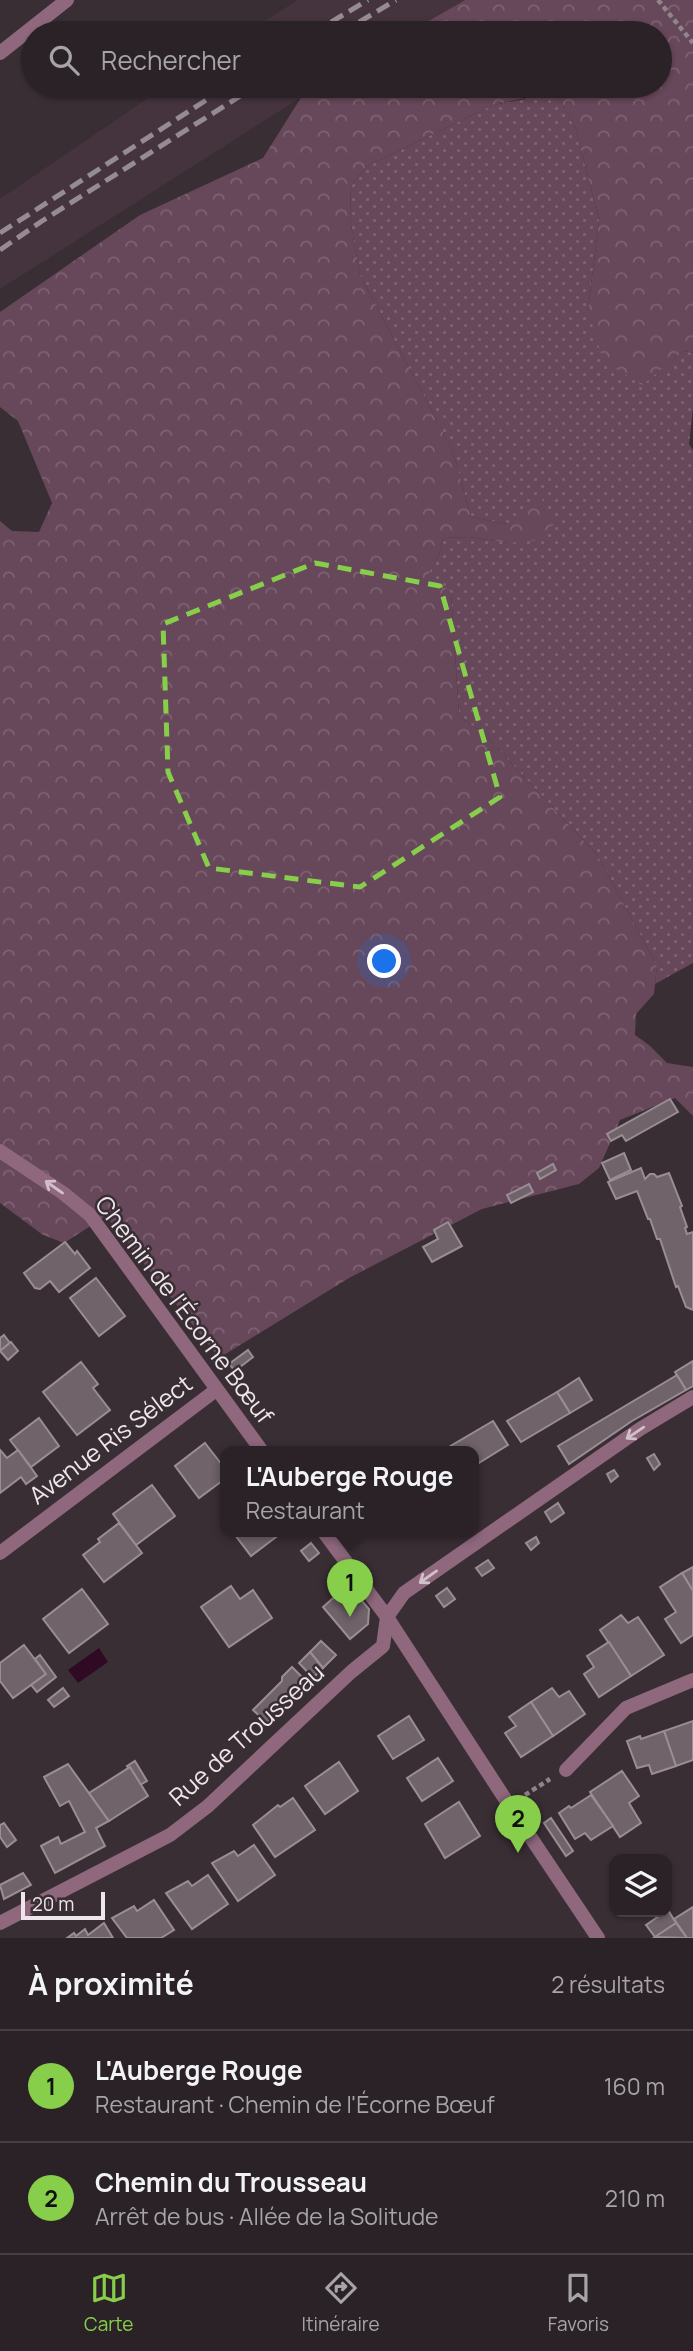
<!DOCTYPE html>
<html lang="fr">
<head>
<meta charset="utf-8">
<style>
  body { margin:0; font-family:Manrope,sans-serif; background:#372f33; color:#f1f3f6 }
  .controls { position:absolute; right:21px; bottom:21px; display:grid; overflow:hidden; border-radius:14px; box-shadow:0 2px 5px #0004 }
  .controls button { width:63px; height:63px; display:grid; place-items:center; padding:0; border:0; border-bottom:2px solid #473f44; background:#2b2227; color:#f1f3f6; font:35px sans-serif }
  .scale { position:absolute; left:21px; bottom:18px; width:84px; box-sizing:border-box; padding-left:7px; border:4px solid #ede6ea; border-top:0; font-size:19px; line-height:24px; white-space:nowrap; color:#ede6ea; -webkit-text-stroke:5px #392e34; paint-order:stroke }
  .you { position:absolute; left:385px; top:962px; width:24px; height:24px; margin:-18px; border:5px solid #fff; border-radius:50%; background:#1a73e8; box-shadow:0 0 0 10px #1a73e833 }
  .badge { display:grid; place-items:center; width:46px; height:46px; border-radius:50%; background:#87cf4b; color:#111; font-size:23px; font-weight:700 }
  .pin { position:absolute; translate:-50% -58px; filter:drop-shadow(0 2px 4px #0008) }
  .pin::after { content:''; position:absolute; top:37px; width:24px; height:21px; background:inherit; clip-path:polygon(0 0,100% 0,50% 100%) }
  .popup { position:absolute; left:220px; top:1446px; width:259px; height:91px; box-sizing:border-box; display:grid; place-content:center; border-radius:14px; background:#2b2227; filter:drop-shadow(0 2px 5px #0005); font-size:23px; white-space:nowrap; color:#a6a4a7 }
  .popup b { font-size:26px; color:#f1f3f6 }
  .popup::after { content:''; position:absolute; left:50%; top:100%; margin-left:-14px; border:14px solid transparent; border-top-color:#2b2227 }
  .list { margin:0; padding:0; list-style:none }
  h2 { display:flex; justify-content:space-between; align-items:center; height:91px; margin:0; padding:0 28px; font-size:30px }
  h2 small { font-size:23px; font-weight:400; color:#a6a4a7 }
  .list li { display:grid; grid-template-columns:46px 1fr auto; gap:21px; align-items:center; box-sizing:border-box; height:112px; padding:0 28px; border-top:2px solid #473f44 }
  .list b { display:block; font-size:26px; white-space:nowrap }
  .list p { margin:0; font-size:23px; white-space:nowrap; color:#a6a4a7 }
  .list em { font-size:23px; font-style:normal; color:#a6a4a7 }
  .icon { flex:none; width:38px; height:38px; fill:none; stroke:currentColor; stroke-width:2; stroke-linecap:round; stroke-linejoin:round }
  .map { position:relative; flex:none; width:693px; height:1938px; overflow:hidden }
  .search { position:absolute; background:#2b2227; box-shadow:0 2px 5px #0004; left:21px; right:21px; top:21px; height:77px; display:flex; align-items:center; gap:18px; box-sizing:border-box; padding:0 24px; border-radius:38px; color:#a6a4a7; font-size:26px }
  .sheet { height:315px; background:#2b2227 }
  nav { display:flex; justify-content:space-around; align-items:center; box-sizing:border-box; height:98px; border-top:2px solid #473f44; background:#2b2227; font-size:19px; color:#a6a4a7 }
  nav a { display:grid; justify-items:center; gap:4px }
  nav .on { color:#87cf4b }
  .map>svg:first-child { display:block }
</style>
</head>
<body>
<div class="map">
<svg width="693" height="1938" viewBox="0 0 693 1938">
  <defs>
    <pattern id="grass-dots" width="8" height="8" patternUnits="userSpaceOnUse" patternTransform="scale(1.75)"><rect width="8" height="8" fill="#67475a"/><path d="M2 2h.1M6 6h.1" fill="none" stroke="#7d6272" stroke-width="1.8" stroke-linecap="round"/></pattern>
    <pattern id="forest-crowns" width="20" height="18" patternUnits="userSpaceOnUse" patternTransform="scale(1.75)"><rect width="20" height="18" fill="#67475a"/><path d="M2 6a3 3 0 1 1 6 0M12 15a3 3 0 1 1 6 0" fill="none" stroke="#7d6272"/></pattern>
  </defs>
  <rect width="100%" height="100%" fill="#392e34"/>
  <g fill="#45343e">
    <polygon points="298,0 465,0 408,33 246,33"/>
    <polygon points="166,86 319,86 0,289 0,199"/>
  </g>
  <polygon fill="url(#grass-dots)" points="532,86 551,86 575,126 599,220 588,310 642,384 684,351 693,353 693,408 689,444 693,450 693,963 655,984 657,966 598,856 484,734 459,716 451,590 424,580 439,555 444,538 469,537 508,543 507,524 471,517 453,451 360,275 350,219 351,186 367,166 493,105 525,99"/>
  <g fill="url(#forest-crowns)">
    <polygon points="465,0 693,0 693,353 684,351 642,385 603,361 588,310 599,220 575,126 551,86 660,86 660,33 408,33"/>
    <polygon points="319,86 532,86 525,98 493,105 367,166 351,186 350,219 360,275 453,451 471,517 507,524 541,498 557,521 540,540 508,543 469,537 444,538 439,555 425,580 451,590 459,716 484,734 598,856 657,966 654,994 636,1014 635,1035 649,1045 667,1063 693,1067 693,1116 675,1098 620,1120 599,1168 579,1184 482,1209 349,1278 219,1358 106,1216 64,1243 43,1235 0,1203 0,521 12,531 39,532 52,503 18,421 0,407 0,312 140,215 263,158 302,96"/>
  </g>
  <polygon fill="#300923" points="99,1648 108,1662 78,1683 68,1670"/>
  <g fill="#70636a" stroke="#9a8d94" stroke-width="2">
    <polygon points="670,1099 678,1112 626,1141 622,1135 611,1141 607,1134"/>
    <polygon points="624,1153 631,1170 610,1180 602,1163"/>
    <polygon points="553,1164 556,1170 540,1179 537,1173"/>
    <polygon points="641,1168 645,1179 650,1174 654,1174 657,1177 669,1173 682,1206 680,1207 687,1227 685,1228 687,1234 693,1232 693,1310 686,1307 678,1286 676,1287 660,1239 657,1239 650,1219 648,1219 637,1191 616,1199 608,1182"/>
    <polygon points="529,1184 533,1192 511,1203 507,1195"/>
    <polygon points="448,1222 462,1246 432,1262 423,1247 438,1239 434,1230"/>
    <polygon points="65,1242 75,1254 77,1251 90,1268 59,1292 50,1281 40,1289 35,1288 24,1273"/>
    <polygon points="96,1278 125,1316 99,1336 70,1298"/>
    <polygon points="4,1335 10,1343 0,1351 0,1338"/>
    <polygon points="11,1342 18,1351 8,1360 0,1351"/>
    <polygon points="248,1350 253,1357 235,1371 229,1364"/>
    <polygon points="693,1361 693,1386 686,1390 675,1372"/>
    <polygon points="81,1362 98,1384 93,1388 110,1410 77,1435 43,1392"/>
    <polygon points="677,1375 686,1390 632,1421 569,1464 558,1446"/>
    <polygon points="579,1378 592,1400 570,1413 557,1392"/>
    <polygon points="557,1392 570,1413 521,1442 507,1421"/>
    <polygon points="39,1418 59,1446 31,1467 10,1440"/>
    <polygon points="493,1421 508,1445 474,1466 474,1451 442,1451"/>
    <polygon points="205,1443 226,1470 226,1478 199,1498 175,1466"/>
    <polygon points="0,1450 7,1458 18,1450 37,1476 26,1484 21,1477 0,1493"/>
    <polygon points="654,1454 660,1464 654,1470 647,1458"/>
    <polygon points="614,1470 618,1476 611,1482 607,1474"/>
    <polygon points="152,1485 175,1516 136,1545 113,1514"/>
    <polygon points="558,1503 564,1513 551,1522 545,1512"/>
    <polygon points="119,1523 142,1553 104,1582 83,1555 100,1542 98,1539"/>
    <polygon points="232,1531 278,1531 280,1534 251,1556"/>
    <polygon points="536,1537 539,1543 531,1550 526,1543"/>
    <polygon points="311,1543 319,1553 309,1561 301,1551"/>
    <polygon points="488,1560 494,1568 482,1576 476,1568"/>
    <polygon points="693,1567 693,1591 682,1573"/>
    <polygon points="682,1573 693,1591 693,1635 681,1643 665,1619 676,1612 660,1587"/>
    <polygon points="348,1585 369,1609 368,1624 350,1639 323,1607"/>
    <polygon points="231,1586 240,1599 253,1590 272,1618 229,1647 201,1607"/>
    <polygon points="447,1588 455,1599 444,1607 436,1596"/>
    <polygon points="82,1589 108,1624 69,1653 43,1619"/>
    <polygon points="621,1615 628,1623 638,1617 664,1655 631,1676 600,1630"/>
    <polygon points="321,1641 336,1655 323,1668 310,1652"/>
    <polygon points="609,1642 631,1676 599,1697 584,1674 594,1667 587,1656"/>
    <polygon points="24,1645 46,1674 13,1698 0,1681 0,1663"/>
    <polygon points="310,1652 323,1668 313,1678 299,1663"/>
    <polygon points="40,1655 56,1677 37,1692 31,1685 46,1674 35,1659"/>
    <polygon points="292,1667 308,1683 267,1723 253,1710 282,1681 282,1677"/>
    <polygon points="63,1688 69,1696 54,1707 48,1700"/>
    <polygon points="552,1688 559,1697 569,1691 585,1714 553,1736 531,1702"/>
    <polygon points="531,1702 553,1736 521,1757 505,1733 516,1726 509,1717"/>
    <polygon points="409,1716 424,1740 393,1759 378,1736"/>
    <polygon points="693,1721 693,1760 676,1766 664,1731"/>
    <polygon points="664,1731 676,1766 652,1774 649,1765 637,1768 627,1741 640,1736 641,1739"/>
    <polygon points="438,1758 453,1781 422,1801 407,1778"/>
    <polygon points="135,1761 147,1781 140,1785 127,1766"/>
    <polygon points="339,1762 358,1791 325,1814 305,1786"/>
    <polygon points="68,1764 109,1821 96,1828 105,1846 55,1873 41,1846 58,1837 61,1844 85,1832 69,1801 60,1806 44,1777"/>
    <polygon points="130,1767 148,1796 109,1821 89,1793"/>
    <polygon points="622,1771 639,1796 629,1803 641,1823 620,1837 590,1792"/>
    <polygon points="591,1795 613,1826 591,1840 585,1833 575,1839 559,1813 569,1806 571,1808"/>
    <polygon points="293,1798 315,1830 275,1857 253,1825 278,1805 280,1807"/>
    <polygon points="459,1802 480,1836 445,1858 425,1824"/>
    <polygon points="551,1818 573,1851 566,1856 544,1823"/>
    <polygon points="4,1823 16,1840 7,1847 0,1837 0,1825"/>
    <polygon points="254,1845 275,1875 238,1901 212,1863 234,1851 238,1856"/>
    <polygon points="23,1873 31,1885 4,1899 0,1885"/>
    <polygon points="208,1875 228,1904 192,1929 166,1893 188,1881 192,1886"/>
    <polygon points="154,1900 174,1930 161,1938 127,1938 112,1918 134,1906 137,1911"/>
    <polygon points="693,1907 693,1938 687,1938 674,1919"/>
    <polygon points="668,1910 676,1923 655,1937 646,1925"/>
    <polygon points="104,1923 113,1938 67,1938 74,1933 76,1936 85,1929 88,1935"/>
    <polygon points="676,1923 687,1938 655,1937"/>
  </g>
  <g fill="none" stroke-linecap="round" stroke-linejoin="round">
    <g stroke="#8f858a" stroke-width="4.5" stroke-dasharray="5 3.5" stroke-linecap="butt">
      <polyline points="658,0 693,43"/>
      <polyline points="525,1795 550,1779"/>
    </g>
    <polyline stroke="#8f687e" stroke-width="14" points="0,53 67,0"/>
    <g stroke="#8f687e" stroke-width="14">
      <polyline points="0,1151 63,1193 90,1215 262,1451"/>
      <polyline points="323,1531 387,1617 509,1805 598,1938"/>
      <polyline points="0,1553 216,1390"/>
      <polyline points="566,1770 626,1708 693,1680"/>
      <polyline points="0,1923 170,1835 208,1806 351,1672 383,1646 387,1617 404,1593 640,1429 693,1397"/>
    </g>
    <g stroke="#958c91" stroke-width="5" stroke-dasharray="14 7" stroke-linecap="butt">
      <polyline points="313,33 368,0"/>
      <polyline points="341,33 396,0"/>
      <polyline points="0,233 228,86"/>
      <polyline points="0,250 42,221 256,86"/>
    </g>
  </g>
  <defs><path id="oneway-shaft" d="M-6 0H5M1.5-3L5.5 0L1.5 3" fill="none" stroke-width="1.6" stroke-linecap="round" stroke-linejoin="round" transform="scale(1.75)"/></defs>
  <g stroke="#d1c0ca">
    <use href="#oneway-shaft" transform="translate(54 1187) rotate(-145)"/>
    <use href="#oneway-shaft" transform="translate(635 1433) rotate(146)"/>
    <use href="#oneway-shaft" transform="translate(428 1577) rotate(145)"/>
  </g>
  <path fill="none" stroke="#87cf4b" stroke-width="5" stroke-dasharray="14 9" stroke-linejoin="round" d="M315 563 440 586 500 797 360 887 209 868 168 772 163 624Z"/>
  <g text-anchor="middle" stroke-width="5" stroke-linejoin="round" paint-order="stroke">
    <g font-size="24" fill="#ede6ea" stroke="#392e34">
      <text transform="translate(184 1310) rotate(53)" y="8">Chemin de l'Écorne Bœuf</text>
      <text transform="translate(111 1440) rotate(-37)" y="8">Avenue Ris Sélect</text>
      <text transform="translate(247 1735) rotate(-42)" y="8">Rue de Trousseau</text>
    </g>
  </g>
</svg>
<div class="controls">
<button><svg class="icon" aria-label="layers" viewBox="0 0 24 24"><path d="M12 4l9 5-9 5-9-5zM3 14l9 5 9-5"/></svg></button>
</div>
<div class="scale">20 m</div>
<div class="you"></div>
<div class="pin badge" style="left:350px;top:1617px">1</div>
<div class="popup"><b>L'Auberge Rouge</b>Restaurant</div>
<div class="pin badge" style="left:518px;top:1853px">2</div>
<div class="search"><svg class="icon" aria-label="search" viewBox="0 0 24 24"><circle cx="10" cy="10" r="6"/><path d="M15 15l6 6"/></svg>Rechercher</div>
</div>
<section class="sheet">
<h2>À proximité<small>2 résultats</small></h2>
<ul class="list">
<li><span class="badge">1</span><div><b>L'Auberge Rouge</b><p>Restaurant · Chemin de l'Écorne Bœuf</p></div><em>160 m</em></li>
<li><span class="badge">2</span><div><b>Chemin du Trousseau</b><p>Arrêt de bus · Allée de la Solitude</p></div><em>210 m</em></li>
</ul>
</section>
<nav>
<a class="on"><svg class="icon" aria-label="map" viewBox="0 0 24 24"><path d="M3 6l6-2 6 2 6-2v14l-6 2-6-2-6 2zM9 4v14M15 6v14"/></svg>Carte</a>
<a><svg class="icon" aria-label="directions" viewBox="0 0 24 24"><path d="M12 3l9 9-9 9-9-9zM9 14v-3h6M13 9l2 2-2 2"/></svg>Itinéraire</a>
<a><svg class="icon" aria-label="saved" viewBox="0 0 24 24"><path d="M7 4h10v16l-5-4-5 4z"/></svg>Favoris</a>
</nav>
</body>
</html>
